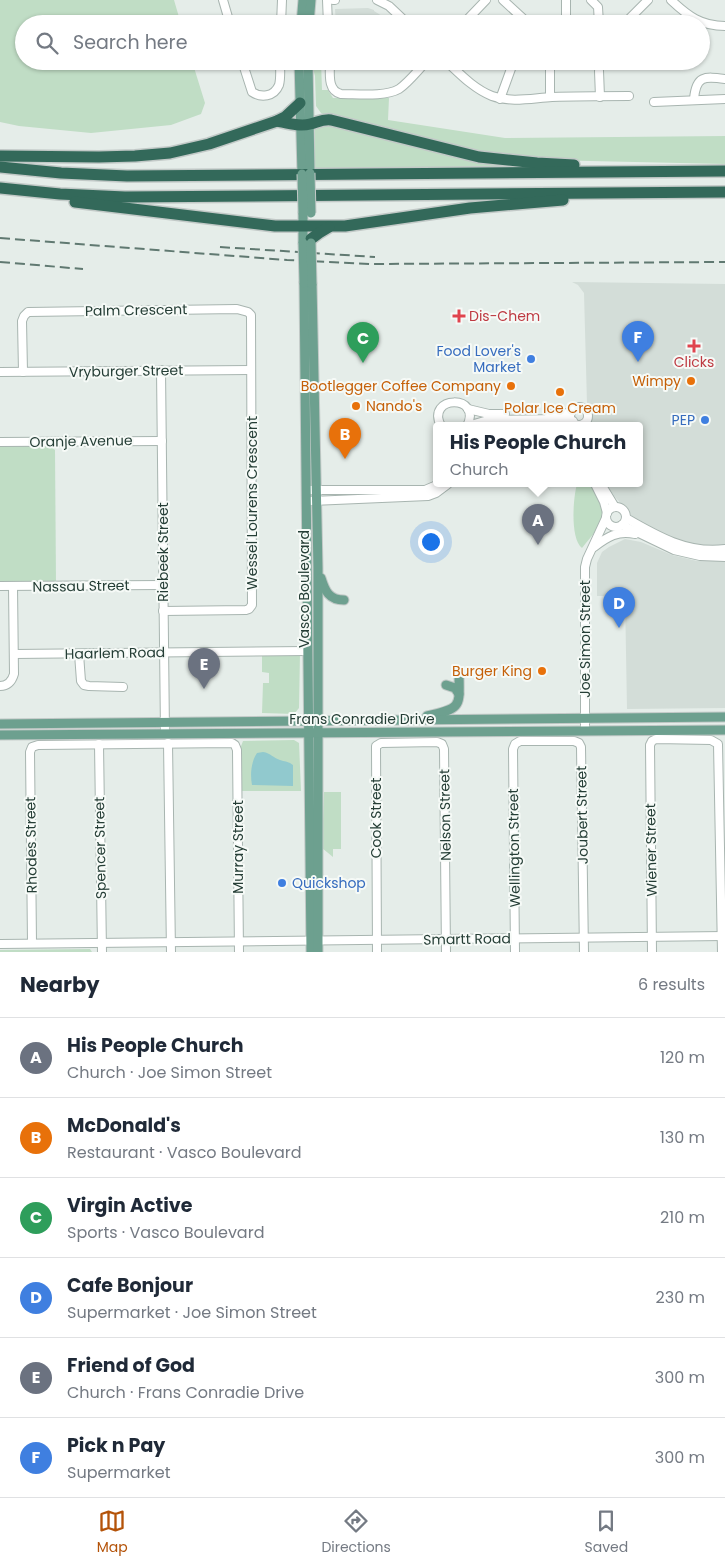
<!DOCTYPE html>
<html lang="en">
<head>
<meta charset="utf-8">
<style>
  body { margin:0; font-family:Poppins,sans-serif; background:#f6f6f7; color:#1f2937 }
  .you { position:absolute; left:430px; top:541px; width:18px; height:18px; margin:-12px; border:4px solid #fff; border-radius:50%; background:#1a73e8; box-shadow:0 0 0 8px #1a73e833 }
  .badge { display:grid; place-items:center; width:32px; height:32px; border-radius:50%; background:#b45309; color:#fff; font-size:16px; font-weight:700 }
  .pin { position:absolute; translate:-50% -41px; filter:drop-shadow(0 1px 2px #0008) }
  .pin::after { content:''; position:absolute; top:26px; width:18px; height:15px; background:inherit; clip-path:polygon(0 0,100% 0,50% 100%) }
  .popup { position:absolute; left:433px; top:422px; width:210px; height:65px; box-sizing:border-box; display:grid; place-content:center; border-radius:5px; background:#fff; filter:drop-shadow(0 1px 4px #0005); font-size:16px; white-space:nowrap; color:#747a83 }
  .popup b { font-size:19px; color:#1f2937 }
  .popup::after { content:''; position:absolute; left:50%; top:100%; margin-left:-10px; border:10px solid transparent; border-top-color:#fff }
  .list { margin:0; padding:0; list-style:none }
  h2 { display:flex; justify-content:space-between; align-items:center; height:65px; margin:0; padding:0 20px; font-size:21px }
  h2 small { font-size:16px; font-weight:400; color:#747a83 }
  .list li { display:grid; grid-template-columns:32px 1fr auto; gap:15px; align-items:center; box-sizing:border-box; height:80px; padding:0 20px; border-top:1px solid #e0e1e3 }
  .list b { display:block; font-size:19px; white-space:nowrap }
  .list p { margin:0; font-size:16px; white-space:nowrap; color:#747a83 }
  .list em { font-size:16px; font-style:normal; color:#747a83 }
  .icon { flex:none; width:28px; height:28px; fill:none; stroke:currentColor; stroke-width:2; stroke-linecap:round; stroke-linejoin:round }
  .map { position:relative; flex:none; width:725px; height:952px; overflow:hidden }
  .search { position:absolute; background:#fff; box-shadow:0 1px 4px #0004; left:15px; right:15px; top:15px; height:55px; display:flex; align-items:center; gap:12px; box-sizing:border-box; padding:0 18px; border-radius:28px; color:#747a83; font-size:19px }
  .sheet { height:545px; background:#fff }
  nav { display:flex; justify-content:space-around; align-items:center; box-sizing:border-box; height:70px; border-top:1px solid #e0e1e3; background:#fff; font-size:14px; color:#747a83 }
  nav a { display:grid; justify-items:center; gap:2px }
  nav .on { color:#b45309 }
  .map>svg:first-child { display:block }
</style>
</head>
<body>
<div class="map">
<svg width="725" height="952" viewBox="0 0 725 952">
  <rect width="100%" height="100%" fill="#e5ede9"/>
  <g fill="#d3ddd8">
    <polygon points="368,8 374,10 374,11 395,24 336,24 335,9"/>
    <polygon points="572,282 725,284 725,547 707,547 677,541 645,526 633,517 615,497 606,484 639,484 639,426 590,426 587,404 584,293 578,285"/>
    <polygon points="625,539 641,542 672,555 697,561 725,561 725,708 627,709 625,596 597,596 597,563 602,552 609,547"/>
  </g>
  <g fill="#c0ddc5">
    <polygon points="0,0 174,0 181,24 24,24 24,61 192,61 205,103 201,114 171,125 91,133 19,126 0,122"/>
    <polygon points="311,61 321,61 322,90 328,90 333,98 389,98 388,120 505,138 725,136 725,164 545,160 491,155 327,116 321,113 316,106 315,76"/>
    <polygon points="318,123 546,167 315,168 315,127"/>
    <polygon points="49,445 55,450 56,583 0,584 0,446"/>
    <path d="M577 484H590C593 490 598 495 600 501 609 521 593 533 582 548 570 539 573 498 577 484Z"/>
    <polygon points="262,652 300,653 299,708 294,714 262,713 263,683 269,683 269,673 262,672"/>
    <polygon points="294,740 299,743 301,791 241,791 240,749 243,741"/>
    <polygon points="324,792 341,792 341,849 333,849 333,857 322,848"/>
    <polygon points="90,949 92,952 0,952 0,950"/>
  </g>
  <path fill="#91c9ce" d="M263 752C271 753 273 758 280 760 285 762 288 761 293 765V786L252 785C250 775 251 762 257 753Z"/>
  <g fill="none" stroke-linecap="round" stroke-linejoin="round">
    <g stroke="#a8b5b0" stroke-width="10">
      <g id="minor">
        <polyline points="223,0 230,24"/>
        <polyline points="327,0 328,24"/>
        <polyline points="333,0 335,0"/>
        <polyline points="377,0 389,6 408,24"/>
        <polyline points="503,0 529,24"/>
        <polyline points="566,0 566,24"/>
        <polyline points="591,0 598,7 599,24"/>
        <path d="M671 0C688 16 701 26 725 26"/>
        <polyline points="281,24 282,0"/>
        <polyline points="463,24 486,0"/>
        <polyline points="624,24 648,0"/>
        <path d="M242 61 252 92C261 98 274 97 279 85 281 78 280 69 280 61"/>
        <path d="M330 61C330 73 327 91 341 94 358 94 385 97 399 89 409 82 418 70 427 61"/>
        <path d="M446 61C460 74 474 89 492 96 511 103 533 98 552 97 578 96 603 96 629 96"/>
        <polyline points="599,71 600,97"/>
        <polyline points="550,97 550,61"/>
        <polyline points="500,99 512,66 513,61"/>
        <path d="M694 99C696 76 704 76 725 79"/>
        <polyline points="654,102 725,99"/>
        <polyline points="161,370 165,733"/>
        <polyline points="0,372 251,370"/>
        <polyline points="23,372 22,321 24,316 28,312 237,309 248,312 251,315 252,605 249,609 246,610 163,611"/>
        <circle cx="579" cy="416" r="9"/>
        <polyline points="468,409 489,414 505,414"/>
        <polyline points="549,414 571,413"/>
        <path d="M441 426C425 395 483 394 467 426"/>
        <polyline points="467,426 488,420 558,419 573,421"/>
        <polyline points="0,442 162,441"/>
        <polyline points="595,484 604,502 607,513"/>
        <polyline points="601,484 615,507"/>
        <polyline points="306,490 425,490 439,484"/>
        <polyline points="312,501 428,496 436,493 448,484"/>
        <circle cx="616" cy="517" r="10"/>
        <path d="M626 518C657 536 688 554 725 549"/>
        <polyline points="622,525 674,550 700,556 725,557"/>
        <path d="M594 547C607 537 618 530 635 534"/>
        <polyline points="0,586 163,585"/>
        <polyline points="14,654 307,651"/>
        <polyline points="79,654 81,681 84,685 89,686 123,687"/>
        <path d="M0 686C8 686 12 681 14 674L13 586"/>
        <polyline points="585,731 585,567 587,559 606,518"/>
        <polyline points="168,743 171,952"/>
        <polyline points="99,744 102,952"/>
        <polyline points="32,943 30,752 32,747 38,745 232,743 235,745 237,750 239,952"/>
        <polyline points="0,944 725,936"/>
        <polyline points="377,952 376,746 381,743 437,742 442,744 444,749 446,952"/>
        <polyline points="515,952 513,749 515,744 520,741 574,741 579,743 581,747 584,952"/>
        <polyline points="652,952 650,745 652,741 656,739 711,740 718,744 722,952"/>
      </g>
    </g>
    <g stroke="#c2c9c7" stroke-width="11">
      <g id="major">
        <polyline points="301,24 303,0"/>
        <polyline points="309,24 311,0"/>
        <polyline points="299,61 302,174"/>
        <polyline points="308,61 310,173"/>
        <polyline points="303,213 303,243"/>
        <polyline points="304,283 311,952"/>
        <polyline points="312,284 318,568 318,952"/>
        <path d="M321 578C325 591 329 600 344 600"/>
        <polyline points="446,685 455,688 459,694"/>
        <path d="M427 716C464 708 459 706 459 671"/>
        <polyline points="0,724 725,717"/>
        <polyline points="0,735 725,730"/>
      </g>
    </g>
    <g stroke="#c2c9c7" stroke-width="14">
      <g id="highway">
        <path d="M277 121C287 123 300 127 310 124 318 122 323 119 331 120L479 157 537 163 574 165"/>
        <polyline points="0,156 99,157 135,156 170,153 209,144 277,121 285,117 300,103"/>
        <polyline points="0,167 61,173 127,176 725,171"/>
        <polyline points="0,188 60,194 125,197 725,192"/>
        <polyline points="75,202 275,226 345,226 470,208 563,200"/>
        <polyline points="311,239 319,233 329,227"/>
      </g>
    </g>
    <use href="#minor" stroke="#fff" stroke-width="8"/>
    <use href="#major" stroke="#6da08f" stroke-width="9"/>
    <use href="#highway" stroke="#33695a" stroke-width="11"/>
    <g stroke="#607971" stroke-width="2" stroke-dasharray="10 5" stroke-linecap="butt">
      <polyline points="0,238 287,260 370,264 725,262"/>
      <polyline points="220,247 375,257"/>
      <polyline points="0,262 83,269"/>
    </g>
    <g stroke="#c2c9c7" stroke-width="11" stroke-linecap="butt">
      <g id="major-bridge">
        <polyline points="310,173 311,213"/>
        <polyline points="302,174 303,213"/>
        <polyline points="303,243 304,283"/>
        <polyline points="311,243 312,284"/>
      </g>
    </g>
    <use href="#major-bridge" stroke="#6da08f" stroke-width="9"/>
  </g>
  <g fill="#e0444e" stroke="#f6faf7" stroke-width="2">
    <path d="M456.5 308.5h5v5h5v5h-5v5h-5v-5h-5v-5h5z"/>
    <path d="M691.5 338.5h5v5h5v5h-5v5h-5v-5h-5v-5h5z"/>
  </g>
  <g fill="#3f7fe0" stroke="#f6faf7" stroke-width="2">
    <circle cx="531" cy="359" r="5"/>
    <circle cx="705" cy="420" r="5"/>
    <circle cx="282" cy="883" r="5"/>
  </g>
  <g fill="#e8710a" stroke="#f6faf7" stroke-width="2">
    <circle cx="691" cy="381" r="5"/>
    <circle cx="511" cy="386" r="5"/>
    <circle cx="560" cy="392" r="5"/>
    <circle cx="356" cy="406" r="5"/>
    <circle cx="542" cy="671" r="5"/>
  </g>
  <g text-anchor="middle" stroke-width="4" stroke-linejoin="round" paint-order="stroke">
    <g font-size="14" fill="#253e36" stroke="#f6faf7">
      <text transform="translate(136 310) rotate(-1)" y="5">Palm Crescent</text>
      <text transform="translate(126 371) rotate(-1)" y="5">Vryburger Street</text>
      <text transform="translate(81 441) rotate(-1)" y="5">Oranje Avenue</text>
      <text transform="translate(252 503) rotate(-90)" y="5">Wessel Lourens Crescent</text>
      <text transform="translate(163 552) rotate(-90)" y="5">Riebeek Street</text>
      <text transform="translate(81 586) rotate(-1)" y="5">Nassau Street</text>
      <text transform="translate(304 589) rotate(-90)" y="5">Vasco Boulevard</text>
      <text transform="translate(585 639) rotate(-90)" y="5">Joe Simon Street</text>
      <text transform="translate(115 653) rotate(-1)" y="5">Haarlem Road</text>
      <text x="362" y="724">Frans Conradie Drive</text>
      <text transform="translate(445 815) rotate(-91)" y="5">Nelson Street</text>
      <text transform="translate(582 815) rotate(-91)" y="5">Joubert Street</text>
      <text transform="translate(376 818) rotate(-90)" y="5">Cook Street</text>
      <text transform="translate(31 845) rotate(-91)" y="5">Rhodes Street</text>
      <text transform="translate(238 847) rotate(-90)" y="5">Murray Street</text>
      <text transform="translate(100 848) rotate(-91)" y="5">Spencer Street</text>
      <text transform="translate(514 848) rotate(-91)" y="5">Wellington Street</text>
      <text transform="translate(651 850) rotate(-91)" y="5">Wiener Street</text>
      <text transform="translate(467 939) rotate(-1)" y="5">Smartt Road</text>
    </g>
    <g font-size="14" fill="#be3a42" stroke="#f6faf7" text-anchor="start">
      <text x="469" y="321">Dis-Chem</text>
      <text x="694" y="367" text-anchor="middle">Clicks</text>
    </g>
    <g font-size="14" fill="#366cbe" stroke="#f6faf7" text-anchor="end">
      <text x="521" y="356">Food Lover's<tspan x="521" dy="16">Market</tspan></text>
      <text x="695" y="425">PEP</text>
      <text x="292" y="888" text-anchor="start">Quickshop</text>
    </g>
    <g font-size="14" fill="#c56008" stroke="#f6faf7" text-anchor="end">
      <text x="681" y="386">Wimpy</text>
      <text x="501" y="391">Bootlegger Coffee Company</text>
      <text x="366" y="411" text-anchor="start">Nando's</text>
      <text x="560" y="413" text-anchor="middle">Polar Ice Cream</text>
      <text x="532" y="676">Burger King</text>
    </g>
  </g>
</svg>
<div class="you"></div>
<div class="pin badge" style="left:538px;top:545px;background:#6b7280">A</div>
<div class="popup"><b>His People Church</b>Church</div>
<div class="pin badge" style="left:345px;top:459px;background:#e8710a">B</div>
<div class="pin badge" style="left:363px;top:363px;background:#2e9e5b">C</div>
<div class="pin badge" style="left:619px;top:628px;background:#3f7fe0">D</div>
<div class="pin badge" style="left:204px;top:689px;background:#6b7280">E</div>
<div class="pin badge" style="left:638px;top:362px;background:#3f7fe0">F</div>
<div class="search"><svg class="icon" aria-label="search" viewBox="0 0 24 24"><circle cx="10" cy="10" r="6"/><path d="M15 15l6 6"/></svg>Search here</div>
</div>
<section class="sheet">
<h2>Nearby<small>6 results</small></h2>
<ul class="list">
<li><span class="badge" style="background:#6b7280">A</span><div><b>His People Church</b><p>Church · Joe Simon Street</p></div><em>120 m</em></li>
<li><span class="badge" style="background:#e8710a">B</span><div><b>McDonald's</b><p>Restaurant · Vasco Boulevard</p></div><em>130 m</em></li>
<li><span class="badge" style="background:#2e9e5b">C</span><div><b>Virgin Active</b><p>Sports · Vasco Boulevard</p></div><em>210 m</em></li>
<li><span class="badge" style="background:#3f7fe0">D</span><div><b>Cafe Bonjour</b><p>Supermarket · Joe Simon Street</p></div><em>230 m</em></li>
<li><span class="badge" style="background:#6b7280">E</span><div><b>Friend of God</b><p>Church · Frans Conradie Drive</p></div><em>300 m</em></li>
<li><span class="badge" style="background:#3f7fe0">F</span><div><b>Pick n Pay</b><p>Supermarket</p></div><em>300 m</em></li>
</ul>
</section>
<nav>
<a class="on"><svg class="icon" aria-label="map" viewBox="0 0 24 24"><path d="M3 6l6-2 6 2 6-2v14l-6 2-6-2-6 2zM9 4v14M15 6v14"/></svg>Map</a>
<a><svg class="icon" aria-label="directions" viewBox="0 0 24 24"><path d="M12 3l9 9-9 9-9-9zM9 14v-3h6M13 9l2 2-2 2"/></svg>Directions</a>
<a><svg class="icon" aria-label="saved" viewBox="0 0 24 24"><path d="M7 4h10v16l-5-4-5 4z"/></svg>Saved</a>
</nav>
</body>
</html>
